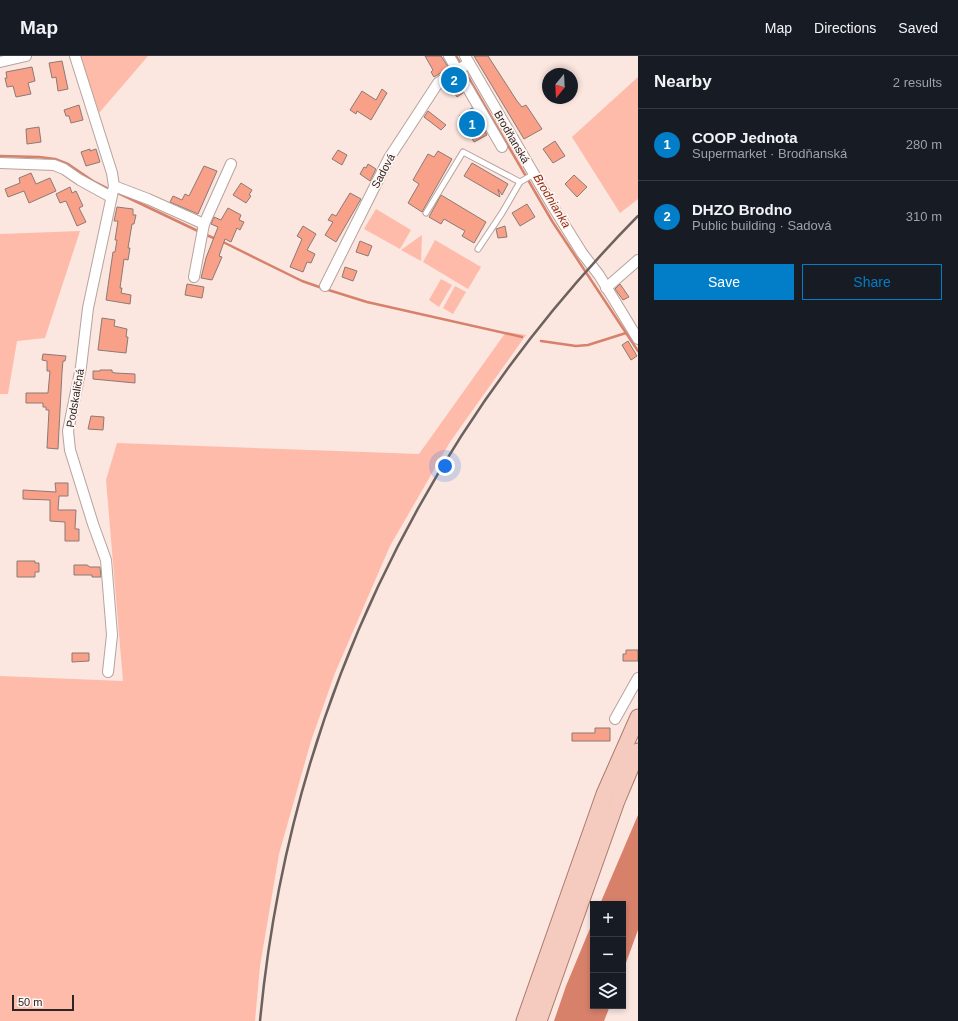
<!DOCTYPE html>
<html lang="en">
<head>
<meta charset="utf-8">
<style>
  body { margin:0; font-family:Arial,sans-serif; background:#242831; color:#f1f3f6 }
  .controls { position:absolute; right:12px; bottom:12px; display:grid; overflow:hidden; border-radius:0px; box-shadow:0 2px 6px #0003 }
  .controls button { width:36px; height:36px; display:grid; place-items:center; padding:0; border:0; border-bottom:1px solid #363941; background:#171b24; color:#f1f3f6; font:20px sans-serif }
  .compass { position:absolute; left:542px; top:12px; width:36px; height:36px; border-radius:50%; background:#171b24; box-shadow:0 2px 6px #0003; rotate:198deg }
  .scale { position:absolute; left:12px; bottom:10px; width:62px; box-sizing:border-box; padding-left:4px; border:2px solid #2d2523; border-top:0; font-size:11px; line-height:14px; white-space:nowrap; color:#2d2523; -webkit-text-stroke:3px #fff6f4; paint-order:stroke }
  .you { position:absolute; left:445px; top:410px; width:14px; height:14px; margin:-10px; border:3px solid #fff; border-radius:50%; background:#1a73e8; box-shadow:0 0 0 6px #1a73e833 }
  .badge { display:grid; place-items:center; width:26px; height:26px; border-radius:50%; background:#017ec7; color:#fff; font-size:13px; font-weight:700 }
  .pin { position:absolute; translate:-50% -50%; border:2px solid #fff; box-shadow:0 1px 4px #0006 }
  .list { margin:0; padding:0; list-style:none }
  h2 { display:flex; justify-content:space-between; align-items:center; height:52px; margin:0; padding:0 16px; font-size:17px }
  h2 small { font-size:13px; font-weight:400; color:#9ea1a6 }
  .list li { display:grid; grid-template-columns:26px 1fr auto; gap:12px; align-items:center; box-sizing:border-box; height:72px; padding:0 16px; border-top:1px solid #363941 }
  .list b { display:block; font-size:15px; white-space:nowrap }
  .list p { margin:0; font-size:13px; white-space:nowrap; color:#9ea1a6 }
  .list em { font-size:13px; font-style:normal; color:#9ea1a6 }
  .actions { display:flex; gap:8px; padding:12px 16px }
  .actions a { flex:1; padding:9px 0; border:1px solid #017ec7; border-radius:0px; text-align:center; font-size:14px; color:#017ec7 }
  .actions .main { background:#017ec7; color:#fff }
  .icon { flex:none; width:22px; height:22px; fill:none; stroke:currentColor; stroke-width:2; stroke-linecap:round; stroke-linejoin:round }
  .map { position:relative; flex:none; width:638px; height:965px; overflow:hidden }
  header { display:flex; align-items:center; gap:24px; box-sizing:border-box; height:56px; padding:0 20px; background:#171b24; border-bottom:1px solid #363941 }
  header strong { font-size:19px }
  nav { display:flex; gap:22px; margin-inline-start:auto; font-size:14px }
  main { display:flex }
  aside { flex:1; background:#171b24 }
  .map>svg:first-child { display:block }
</style>
</head>
<body>
<header>
<strong>Map</strong>
<nav><a>Map</a><a>Directions</a><a>Saved</a></nav>
</header>
<main>
<div class="map">
<svg width="638" height="965" viewBox="0 0 638 965">
  <rect width="100%" height="100%" fill="#fbe6e0"/>
  <g fill="#febbaa">
    <polygon points="80,0 148,0 99,57"/>
    <polygon points="638,21 638,143 620,157 572,81"/>
    <polygon points="376,153 411,174 400,193 364,173"/>
    <polygon points="80,175 45,282 17,285 8,338 0,338 0,178"/>
    <polygon points="422,179 421,205 401,194"/>
    <polygon points="435,184 481,211 468,233 423,206"/>
    <polygon points="441,223 452,229 439,251 429,244"/>
    <polygon points="455,230 466,236 453,258 443,252"/>
    <polygon points="506,276 526,279 450,386 390,490 335,617 311,685 279,798 260,910 255,965 0,965 0,620 123,625 106,424 117,387 419,398"/>
  </g>
  <g fill="#d7816b">
    <polygon points="638,759 638,874 623,915 623,848 600,848"/>
    <polygon points="593,865 593,950 610,950 604,965 554,965 566,930"/>
  </g>
  <g fill="none" stroke-linecap="round" stroke-linejoin="round">
    <g stroke="#d7816b" stroke-width="2.5">
      <polyline points="456,0 462,10"/>
      <polyline points="464,14 552,165 638,295"/>
      <polyline points="0,100 39,101 55,103 68,108 93,125 111,134"/>
      <polyline points="116,136 200,176"/>
      <polyline points="204,178 216,183"/>
      <polyline points="221,185 302,225 322,232 367,246 522,281"/>
      <polyline points="541,285 576,290 588,289 626,277"/>
    </g>
  </g>
  <g fill="#f9a089" stroke="#8c7a75">
    <polygon points="425,0 441,0 449,12 434,21 431,16 433,14"/>
    <polygon points="474,0 488,0 517,45 522,51 526,49 542,73 524,83"/>
    <polygon points="62,5 68,33 58,35 56,21 52,22 49,7"/>
    <polygon points="32,11 35,25 28,27 31,38 16,41 13,30 7,31 5,22 7,22 6,16"/>
    <polygon points="455,24 463,37 457,41 449,28"/>
    <polygon points="382,33 387,37 371,64 357,55 356,58 350,54 362,35 376,44"/>
    <polygon points="79,49 83,64 71,67 69,60 66,60 64,54"/>
    <polygon points="472,52 487,79 474,86 459,60"/>
    <polygon points="428,55 446,69 441,74 424,61"/>
    <polygon points="39,71 41,86 27,88 26,73"/>
    <polygon points="555,85 565,100 553,107 543,93"/>
    <polygon points="90,93 90,95 96,93 100,106 86,110 81,96"/>
    <polygon points="338,94 347,99 342,109 332,103"/>
    <polygon points="438,95 452,103 422,156 408,147 419,128 413,124 428,98 434,101"/>
    <polygon points="472,107 508,128 502,139 498,133 500,141 464,120"/>
    <polygon points="368,108 376,113 370,125 360,118 364,111 366,112"/>
    <polygon points="204,110 217,115 198,158 170,146 173,140 182,144 185,138 189,140"/>
    <polygon points="31,117 36,128 50,122 56,135 29,147 24,135 8,141 5,133 20,127 19,122"/>
    <polygon points="574,119 587,131 577,141 565,128"/>
    <polygon points="241,127 252,134 249,139 251,140 246,147 233,139"/>
    <polygon points="70,131 72,137 76,135 83,150 79,152 86,166 77,170 66,145 60,147 56,138"/>
    <polygon points="350,137 361,143 336,186 325,179 333,166 328,164 332,158 336,160"/>
    <polygon points="441,139 486,166 474,187 462,180 465,175 444,163 441,168 429,161"/>
    <polygon points="527,148 535,161 520,170 512,157"/>
    <polygon points="117,151 133,153 133,159 136,159 134,168 132,168 128,192 130,192 128,204 124,203 120,232 122,232 121,237 131,239 130,248 106,244 113,196 115,196 117,184 115,184 118,165 114,165"/>
    <polygon points="228,152 241,159 239,164 244,166 240,174 237,172 231,186 225,183 219,200 222,201 212,224 201,222 206,202 218,171 211,168 214,161 221,164"/>
    <polygon points="303,170 316,178 307,194 315,198 311,207 307,206 303,216 290,211 302,183 297,180"/>
    <polygon points="505,170 507,181 498,182 496,173"/>
    <polygon points="360,185 372,190 368,200 356,196"/>
    <polygon points="345,211 357,215 353,225 342,221"/>
    <polygon points="187,228 204,231 202,242 185,239"/>
    <polygon points="620,228 629,241 623,244 615,233"/>
    <polygon points="102,262 115,264 114,270 127,273 126,281 128,281 126,297 98,294"/>
    <polygon points="628,285 637,300 631,304 622,289"/>
    <polygon points="43,298 66,300 65,305 63,305 62,316 58,393 47,392 49,354 46,354 46,351 43,351 43,347 26,347 26,337 48,337 50,315 47,315 47,305 42,304"/>
    <polygon points="100,314 112,314 112,316 115,317 135,318 135,327 93,323 93,315 100,315"/>
    <polygon points="91,360 104,361 103,374 88,373"/>
    <polygon points="55,427 68,427 68,440 59,440 58,454 76,454 75,473 79,473 79,485 65,485 65,466 50,465 50,444 23,443 23,434 56,436"/>
    <polygon points="17,505 35,505 35,507 39,507 39,516 35,516 35,521 17,521"/>
    <polygon points="74,509 87,509 90,511 100,511 101,521 92,521 92,519 74,519"/>
    <polygon points="626,594 638,594 638,605 623,605 623,598 626,598"/>
    <polygon points="72,597 89,597 89,605 72,606"/>
    <polygon points="595,672 610,672 610,685 572,685 572,677 595,677"/>
  </g>
  <g fill="none" stroke-linecap="round" stroke-linejoin="round">
    <g stroke="#b7a39e" stroke-width="7">
      <g id="lane">
        <polyline points="426,157 463,96 520,126"/>
        <polyline points="478,193 502,157 520,126 534,118"/>
      </g>
    </g>
    <g stroke="#b7a39e" stroke-width="12">
      <g id="street">
        <polyline points="75,0 112,117 114,130 88,252 81,311 68,375 70,394 93,468 106,504 112,579 108,616"/>
        <polyline points="449,0 502,91"/>
        <polyline points="465,0 552,149 582,197 599,219 638,283"/>
        <polyline points="0,6 26,0"/>
        <polyline points="0,107 54,109 64,113 80,124 111,141"/>
        <polyline points="114,130 148,143 204,168"/>
        <polyline points="194,221 204,168 231,108"/>
        <polyline points="325,230 389,102 438,27 469,7"/>
        <polyline points="606,232 638,204"/>
        <polyline points="615,663 638,622"/>
      </g>
    </g>
    <g stroke="#ac7a6d" stroke-width="17">
      <g id="primary">
        <polyline points="524,965 604,738 638,661"/>
        <polyline points="539,965 617,745 638,695"/>
      </g>
    </g>
    <use href="#lane" stroke="#fff" stroke-width="5"/>
    <use href="#street" stroke="#fff" stroke-width="10"/>
    <use href="#primary" stroke="#f6cbbf" stroke-width="15"/>
    <path stroke="#6d615e" stroke-width="2.5" d="M260 965C289 657 421 380 638 160"/>
  </g>
  <g text-anchor="middle" stroke-width="3.5" stroke-linejoin="round" paint-order="stroke">
    <g font-size="11" fill="#2d2523" stroke="#fff6f4">
      <text transform="translate(512 81) rotate(60)" y="4">Brodňanská</text>
      <text transform="translate(383 115) rotate(-62)" y="4">Sadová</text>
      <text transform="translate(75 342) rotate(-80)" y="4">Podskaličná</text>
    </g>
    <g font-size="12" font-style="italic" fill="#8e280c" stroke="#fff6f4">
      <text transform="translate(552 145) rotate(59)" y="4">Brodnianka</text>
    </g>
  </g>
</svg>
<div class="controls">
<button>+</button>
<button>−</button>
<button><svg class="icon" aria-label="layers" viewBox="0 0 24 24"><path d="M12 4l9 5-9 5-9-5zM3 14l9 5 9-5"/></svg></button>
</div>
<svg class="compass" viewBox="-18 -18 36 36"><path d="M0-13l5 13h-10z" fill="#e53935"/><path d="M0 13l5-13h-10z" fill="#9ea1a6"/></svg>
<div class="scale">50 m</div>
<div class="you"></div>
<div class="pin badge" style="left:472px;top:68px">1</div>
<div class="pin badge" style="left:454px;top:24px">2</div>
</div>
<aside>
<h2>Nearby<small>2 results</small></h2>
<ul class="list">
<li><span class="badge">1</span><div><b>COOP Jednota</b><p>Supermarket · Brodňanská</p></div><em>280 m</em></li>
<li><span class="badge">2</span><div><b>DHZO Brodno</b><p>Public building · Sadová</p></div><em>310 m</em></li>
</ul>
<div class="actions"><a class="main">Save</a><a>Share</a></div>
</aside>
</main>
</body>
</html>
